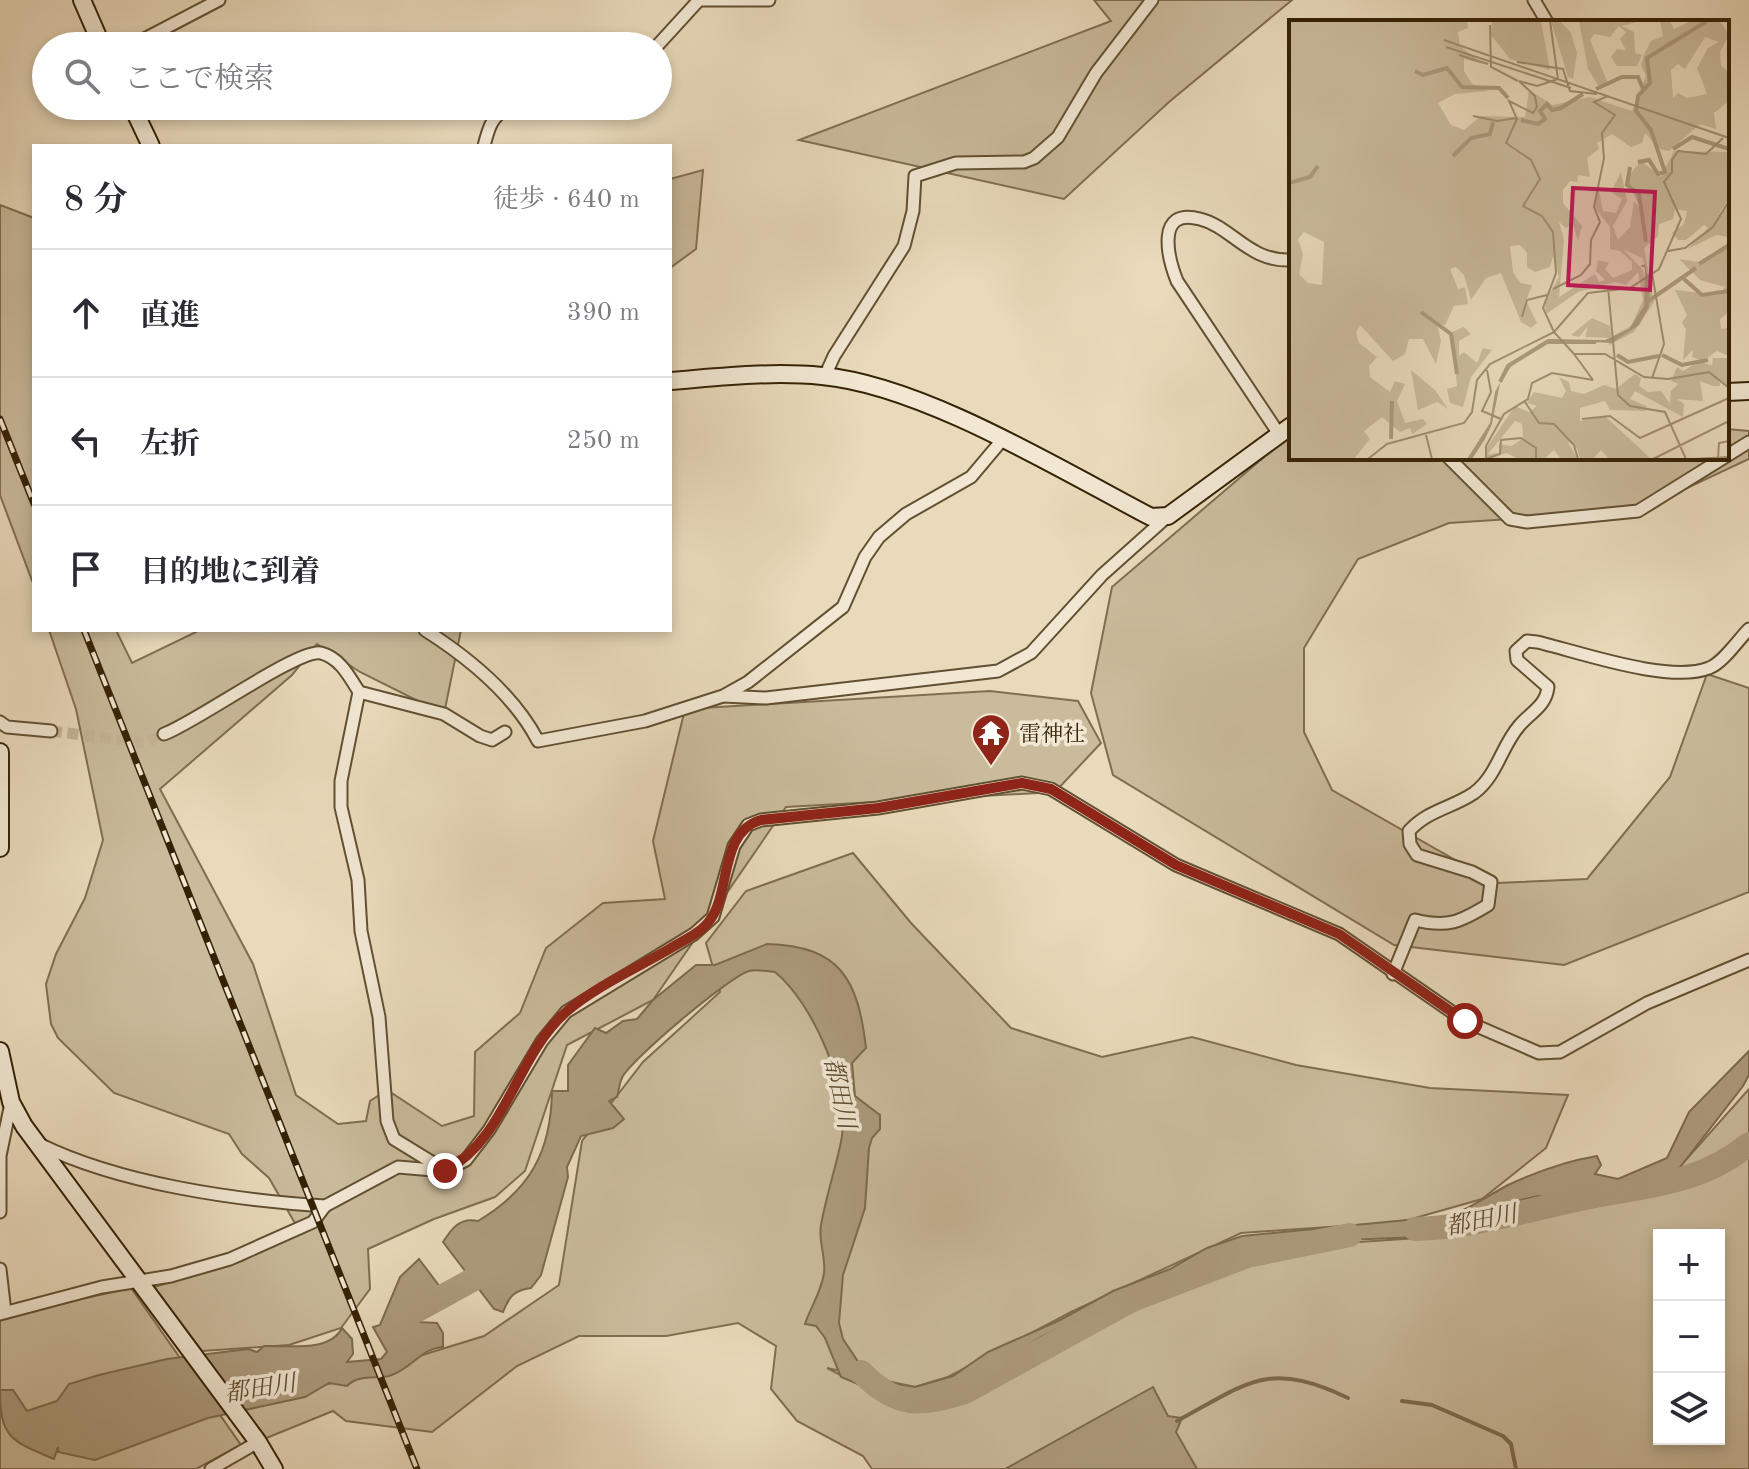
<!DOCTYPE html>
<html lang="ja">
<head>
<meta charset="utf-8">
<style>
  body { margin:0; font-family:"Old Standard TT","Noto Serif JP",serif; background:#f2f2f3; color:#2b2b33 }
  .controls { position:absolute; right:24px; bottom:24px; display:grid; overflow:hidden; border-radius:0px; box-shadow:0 4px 12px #0003 }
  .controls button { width:72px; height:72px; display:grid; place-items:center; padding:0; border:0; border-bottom:2px solid #e1e1e2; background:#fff; color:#2b2b33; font:40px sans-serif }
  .stop { position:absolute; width:24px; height:24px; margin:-18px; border:6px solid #8f2418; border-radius:50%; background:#fff }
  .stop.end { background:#8f2418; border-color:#fff; box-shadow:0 2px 8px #0008 }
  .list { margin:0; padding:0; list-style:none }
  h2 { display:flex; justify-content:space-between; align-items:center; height:104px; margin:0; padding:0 32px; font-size:34px }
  h2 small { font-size:26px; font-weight:400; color:#7c7c81 }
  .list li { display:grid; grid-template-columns:52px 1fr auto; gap:24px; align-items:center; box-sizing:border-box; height:128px; padding:0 32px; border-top:2px solid #e1e1e2 }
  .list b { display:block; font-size:30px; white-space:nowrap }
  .list em { font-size:26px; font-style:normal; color:#7c7c81 }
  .icon { flex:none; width:44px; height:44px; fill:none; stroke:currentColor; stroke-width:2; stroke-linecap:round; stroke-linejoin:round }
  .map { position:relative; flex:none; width:1749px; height:1469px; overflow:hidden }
  .search { position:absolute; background:#fff; box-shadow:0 4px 12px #0003; left:32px; top:32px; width:640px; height:88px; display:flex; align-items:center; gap:20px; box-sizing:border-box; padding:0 28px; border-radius:44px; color:#7c7c81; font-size:30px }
  .panel { position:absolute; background:#fff; box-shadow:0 4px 12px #0003; left:32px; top:144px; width:640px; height:488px; border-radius:0px }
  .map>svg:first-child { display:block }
</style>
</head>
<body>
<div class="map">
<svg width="1749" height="1469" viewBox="0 0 1749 1469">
  <rect width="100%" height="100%" fill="#e9dabb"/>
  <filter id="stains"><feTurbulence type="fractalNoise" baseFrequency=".0025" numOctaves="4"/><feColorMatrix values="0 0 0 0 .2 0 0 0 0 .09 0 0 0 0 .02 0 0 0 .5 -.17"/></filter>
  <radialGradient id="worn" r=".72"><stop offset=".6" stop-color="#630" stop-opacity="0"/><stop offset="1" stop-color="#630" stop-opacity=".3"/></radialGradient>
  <g fill="#cabb9c" stroke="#806e50" stroke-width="2" fill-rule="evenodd">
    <polygon points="1094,0 1292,0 1169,102 1064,199 799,140 1111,21"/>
    <polygon points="703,170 696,249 670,268 670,179"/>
    <polygon points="0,205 34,218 34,586 0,495"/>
    <polygon points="1727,429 1749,431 1749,459 1638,511 1449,523 1358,559 1304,648 1304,732 1332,790 1496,883 1587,879 1670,777 1707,674 1749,688 1749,892 1564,965 1394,945 1113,775 1091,693 1112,587 1291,434 1291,458 1727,458"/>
    <polygon points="49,630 116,630 132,663 200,630 461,630 444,714 360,672 317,644 292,675 160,789 253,964 296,1095 338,1124 366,1121 370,1101 387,1090 442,1126 474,1116 475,1052 520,1013 546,948 603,903 665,899 653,841 685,709 990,691 1078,701 1101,743 1055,792 786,807 653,1000 567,1045 525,1171 495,1197 434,1219 368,1249 370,1289 341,1328 289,1345 202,1351 154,1287 242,1261 300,1232 269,1178 242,1154 229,1134 114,1093 58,1038 51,1024 46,984 56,954 85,898 103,840 76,709"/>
    <path d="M853 853 911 923 1011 1028 1102 1057 1192 1037 1296 1065 1430 1088 1568 1095 1546 1148 1482 1199 1401 1222 1241 1233 1071 1312 948 1377 915 1387 827 1368 902 1407 979 1389 1148 1294 1285 1247 1418 1238 1565 1205 1677 1170 1749 1089V1469H872L863 1456 797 1421 771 1389 776 1346 738 1323 666 1336H579L517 1366 432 1432 346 1421 333 1411 264 1439 244 1410 484 1336 559 1285 582 1141 643 1062 720 992 706 943 746 891ZM1659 1235H1719V1439H1659Z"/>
    <polygon points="131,1288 241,1445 196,1469 0,1469 0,1317"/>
  </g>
  <g fill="#ac9b7d" stroke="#7c6b4d" stroke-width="2">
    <path d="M767 944C841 946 858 980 866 1048L852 1063 855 1096 880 1115V1129L872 1138 869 1148 865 1208 843 1275 839 1323 843 1339 865 1372 874 1380 915 1387 953 1376 988 1352 1060 1320 1113 1291 1170 1269 1207 1248 1242 1236 1448 1216C1471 1209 1487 1196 1508 1185 1536 1172 1567 1161 1597 1156L1601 1165 1595 1174 1618 1179 1667 1158 1689 1112 1749 1051V1075L1743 1086 1681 1166 1663 1181 1638 1188H1584L1551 1198 1538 1196 1503 1204 1488 1215 1419 1237 1297 1242 1202 1262 1114 1300 1039 1338 969 1383 949 1389 919 1396 875 1391 841 1377 825 1338 816 1326 805 1324C811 1306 821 1293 824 1273 826 1257 818 1240 821 1225 826 1197 835 1170 841 1142 852 1091 813 1003 775 972 767 971 757 969 749 971 730 976 628 1062 622 1078 619 1084 619 1091 617 1097L609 1101 624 1119 613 1128 581 1136 567 1167 568 1177 541 1275 531 1288C514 1290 509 1297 503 1312L494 1309 443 1242C452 1228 460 1217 478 1221 530 1190 551 1152 552 1091H568V1065L595 1028 606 1033 623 1021 637 1019 653 1000 696 965H715Z"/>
    <path d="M419 1259 440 1287 417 1313 419 1322 437 1323 443 1333V1347C421 1348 411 1370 389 1376 375 1379 358 1374 347 1386L329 1383 305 1397 208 1418 95 1460 58 1452V1447L54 1459C12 1441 0 1439 0 1390H13L27 1411 57 1401 69 1384 99 1375 167 1359 248 1349 257 1352 264 1346C288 1345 329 1353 342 1328L352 1339 353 1354 347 1362 381 1359 387 1352 373 1327 380 1325 400 1277Z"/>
    <polygon points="1153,1387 1168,1416 1182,1418 1176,1432 1197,1469 1005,1469"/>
  </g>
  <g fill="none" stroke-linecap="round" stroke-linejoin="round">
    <g stroke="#7c6b4d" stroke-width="4">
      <polyline points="1402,1401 1432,1405 1503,1436 1511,1444 1516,1469"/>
      <path d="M1177 1421C1249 1382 1268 1360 1348 1398"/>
    </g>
    <g stroke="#ac9b7d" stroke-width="24">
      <path d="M1415 1229C1470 1227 1518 1213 1571 1201 1635 1186 1696 1188 1749 1144"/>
      <polyline points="403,1318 476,1278 493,1257"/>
      <path d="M861 1372C897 1408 919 1406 965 1392L1132 1300 1247 1256 1350 1235"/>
    </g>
    <polyline stroke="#c5b597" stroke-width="11" stroke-dasharray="11 5.5" stroke-linecap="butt" points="51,731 146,743 164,734"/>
    <g stroke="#625032" stroke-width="15">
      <g id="street">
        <polyline points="698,0 769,0"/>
        <polyline points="1534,0 1547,22"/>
        <polyline points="131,46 219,0"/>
        <polyline points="657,46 699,0"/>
        <path d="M484 146C489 126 492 116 510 106"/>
        <polyline points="825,376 834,356 904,246 913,211 915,176 956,163 1024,162 1034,158 1058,137 1096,73 1152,0"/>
        <path d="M1279 434 1177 281C1168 258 1155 207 1200 219 1232 227 1249 262 1291 260"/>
        <polyline points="1449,458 1510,519 1527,522 1638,511 1749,442"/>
        <path d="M425 630C469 658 514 695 538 741L645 721 723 696 748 682 843 607 865 557 879 537 906 514 971 477 1003 439"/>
        <polyline points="359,692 444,714 480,736 492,740 505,732"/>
        <polyline points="724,696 766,698 998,671 1031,653 1102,575 1168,516"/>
        <polyline points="0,722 7,727 51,731"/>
        <path d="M164 734C195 723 299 648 321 653 340 658 349 676 359 692L341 781V807L358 880 361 931 379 1017 387 1121 394 1139 438 1166"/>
        <path d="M1393 974 1415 920C1448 928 1460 922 1488 905L1491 882 1472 872 1417 855 1410 844 1409 831C1428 810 1452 808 1474 793 1497 776 1501 747 1519 726 1531 712 1546 706 1548 687L1517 660 1516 651 1527 641 1537 642C1580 652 1669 684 1709 668 1723 663 1738 640 1749 629"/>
        <path d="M39 1144C120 1184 235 1200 325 1206"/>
        <polyline points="0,1212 0,1156 11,1103"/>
        <polyline points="0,1269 5,1312"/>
        <polyline points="0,1314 102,1287 171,1276 230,1259 313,1222 325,1206 398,1167 445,1171 466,1160 489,1130 542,1041 566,1012 694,934 713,917 734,846 748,825 761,820 878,808 1022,783 1051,789 1176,865 1339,934 1465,1021 1539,1053 1560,1052 1647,1003 1749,960"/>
        <polyline points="211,1469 258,1442"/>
      </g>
    </g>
    <g stroke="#352205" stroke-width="20">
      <g id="secondary">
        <polyline points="82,0 102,46"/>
        <polyline points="132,106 151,146"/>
        <path d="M670 381C721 377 771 371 822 376 922 385 1061 470 1151 517L1168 516 1291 426"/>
        <polyline points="1727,392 1749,391"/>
        <polyline points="0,752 0,848"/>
        <polyline points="0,1051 11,1102 24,1126 258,1442 274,1469"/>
      </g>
    </g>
    <use href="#street" stroke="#f1e7d3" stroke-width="11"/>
    <use href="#secondary" stroke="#f1e7d3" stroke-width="16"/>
    <g stroke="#352205" stroke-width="7">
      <g id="rail">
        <polyline points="0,419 34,504"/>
        <polyline points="84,630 417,1469"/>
      </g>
    </g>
    <use href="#rail" stroke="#f1e7d3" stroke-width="4" stroke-dasharray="12" stroke-linecap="butt"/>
  </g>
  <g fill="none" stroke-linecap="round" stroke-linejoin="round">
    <path stroke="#8f2418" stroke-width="10" d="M445 1171C507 1138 515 1057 566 1012 596 986 637 968 671 948 684 940 701 933 710 920 731 892 719 832 761 820L878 808 1022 783 1051 789 1176 865 1339 934 1465 1021"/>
  </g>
  <defs>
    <g id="temple-pin" transform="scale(2)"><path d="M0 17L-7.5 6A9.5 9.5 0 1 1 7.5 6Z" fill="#8f2418" stroke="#f1e7d3"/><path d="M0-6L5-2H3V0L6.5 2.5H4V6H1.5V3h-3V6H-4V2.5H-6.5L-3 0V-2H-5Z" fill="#fff"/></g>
  </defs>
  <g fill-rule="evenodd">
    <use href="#temple-pin" x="991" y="733"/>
  </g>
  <g text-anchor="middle" stroke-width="7" stroke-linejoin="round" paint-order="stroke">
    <g font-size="22" fill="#352205" stroke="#f1e7d3" text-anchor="start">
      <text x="1019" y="741">雷神社</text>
    </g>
    <g font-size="24" font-style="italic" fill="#5f4c2f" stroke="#f1e7d3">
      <text transform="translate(840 1093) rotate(78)" y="8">都田川</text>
      <text transform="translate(1481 1220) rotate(-11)" y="8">都田川</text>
      <text transform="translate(260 1388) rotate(-9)" y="8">都田川</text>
    </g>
  </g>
  <g transform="translate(1289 20)">
    <rect width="440" height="440" fill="#e9dabb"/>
    <path d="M0 1H178L179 8 169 12 171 26 194 44 175 39V51L183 64 200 71 166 74 149 83 162 105 175 110 192 96 236 97 240 70 264 85 301 77 343 91 357 56 352 45 355 35 362 21 374 16 371 1H381L385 9 402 1H431L440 15 431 32 432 46 440 52V81L425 93 427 109 411 104 380 131 371 129 356 113 353 123 342 127 323 114 308 123 310 129 298 138 301 157 289 155 288 162 281 161 274 170V183L293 206 289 221 284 204 277 208 270 202 275 220 270 277 306 254 310 262 316 260 307 251 309 240 320 243 316 249 324 258 343 250V242L331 231 321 229V207L306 188 309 166 314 191 327 193 333 179 322 172 332 152 338 181 324 206 331 226 329 220 341 207 345 181 352 189 337 159 352 141 372 157 385 131 440 132V178L429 196 440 183V217L427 215 399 229 419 208 415 205 397 220H389L383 213 395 204 398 191 386 189 384 199 370 204 369 216 355 228 360 255 353 238 334 229 354 250 355 259 360 256 365 282 345 312 320 325 321 318 296 317 299 306 290 317 282 315 303 298 321 306 322 317 342 306 354 280 349 252 337 265 326 262 289 272 257 294 256 282 270 257 264 236 261 247 246 252 238 247V233L231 225 221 226 224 252 231 263 243 265 237 281 248 303 242 308 232 302 212 253 197 258 182 280 175 255 167 247 161 249 169 269 176 267 179 284 165 286 156 305 148 304 152 321 147 344 134 319H120L116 334 104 341 71 305 67 313 70 323 88 337 80 346 81 357 101 372 106 361 116 364 108 381 116 403 134 399 138 404 123 414 121 408 111 412 93 397 75 411 81 419 65 439H0ZM416 17 430 22 419 28 408 48 418 74 398 78 389 73 384 78 382 50 389 44 396 49ZM15 212 35 222 33 265 19 263 10 254 14 234 9 219ZM203 1H252L261 50 221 39 202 15ZM262 1H271L282 13 288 33 284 59 279 57ZM290 1H351L333 6 345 12 346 33 353 35 348 46H328L322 37 328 29 337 30 331 19 337 12 330 6 321 17 305 14 301 20 320 66 309 65 299 49ZM440 224V292L431 299 432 309 440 308V336L428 331 414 341 403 337 404 330 394 340 397 309 393 303 398 295 386 270 379 269 429 275 436 267 411 260 390 239 410 242ZM175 307 182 314 170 321V336L175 332 188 343 194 328 203 330 182 357 174 387 161 383 158 369 168 366 163 312ZM424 338H440V367L430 360 431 366H424L411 361 414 381 388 379 395 384 394 397 346 371 341 379 357 386 356 391 321 390 316 381 291 388V401L316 396 362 439H320L312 430 304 439H291L288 428 278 421 289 439H272L265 430 255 439H229L218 433 198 438 197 429 226 386 240 392 248 386 238 383 245 372 273 378 277 371 270 357 280 362 282 371 295 374 315 365 327 369 346 354 352 358 350 366 359 372 372 371 381 384 382 371 389 364 382 361 388 347 394 351 409 342 423 345ZM226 401 233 404 234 418 223 426 210 424V433L199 434ZM122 350 146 370 159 389 148 382 129 390Z" fill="#cabb9c" fill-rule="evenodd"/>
    <path d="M356 244 361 264 360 287 350 305 323 323 259 320 227 339 211 363 203 404 196 419 183 439H178L201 403 206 372 222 342 259 319 316 320 340 309 355 286 356 248 351 246Z" fill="#ac9b7d"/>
    <path fill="none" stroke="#ac9b7d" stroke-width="4" d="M126 51 134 55 158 48 173 67 210 68 219 78M307 69 333 57H349L355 71M232 100 249 104 256 99 251 91 258 84 263 90 272 88 294 74M384 129 403 117 440 129M164 136 182 118 201 114 204 102M349 142 360 140 369 154 376 152 362 110 347 91 349 76 361 63 358 38 418 1M341 147 338 165 350 174 357 222M0 163 21 157 29 146M410 244 440 225M395 259 413 275 440 271M358 282 407 248M132 292 162 314 168 354M328 335 339 342 370 336M373 335 393 345 419 340M211 362 219 346 258 322H307M102 419 103 381"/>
    <path fill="none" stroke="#a19072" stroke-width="2" d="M261 1 269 59 248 66 230 61 246 76 248 87 244 93 220 81 228 99 217 123 242 140 251 159 234 186 253 196 264 212 267 253 254 288 265 312M201 5 202 47 229 61M155 20 440 118M157 27 282 68M170 35 199 44M228 42 274 49 281 71 308 74M184 96 208 101 228 98M379 231 396 228 424 207 440 181M319 267 329 375 341 386 376 392 397 439M264 269 292 255 301 244 302 220 311 202 305 187 315 138 313 113 326 95 305 82 319 76M233 297 238 280 258 275M265 312 299 273 341 268 370 249 392 199 375 162 383 152V140L389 131 417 134 434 118M285 334 304 360M198 350 202 372 193 391 212 399M363 358 375 324 363 253M236 382 250 403 265 404 285 425 289 439M293 399 321 396 351 418 440 378M137 415 143 439M429 438 430 423 440 421M79 439 98 424 175 403 183 392 188 360 201 344 265 312 285 334H316L355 357 379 359 420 352 440 368M197 439 211 434 212 420 232 418 247 428V439M197 439V426L215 394 239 379 243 363 263 353 304 360M364 439 440 401M405 439 440 437"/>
    <path fill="#c2185b" fill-opacity="0.15" stroke="#c2185b" stroke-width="4" d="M284 168 366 172 361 270 279 265Z"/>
    <rect width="440" height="440" fill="none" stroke="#352205" stroke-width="4"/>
  </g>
  <rect width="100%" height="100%" filter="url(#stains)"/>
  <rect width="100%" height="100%" fill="url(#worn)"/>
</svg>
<div class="controls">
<button>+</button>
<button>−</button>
<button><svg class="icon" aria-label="layers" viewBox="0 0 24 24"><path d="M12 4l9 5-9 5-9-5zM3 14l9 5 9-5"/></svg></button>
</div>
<div class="stop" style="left:1465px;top:1021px"></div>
<div class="stop end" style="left:445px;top:1171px"></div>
<div class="search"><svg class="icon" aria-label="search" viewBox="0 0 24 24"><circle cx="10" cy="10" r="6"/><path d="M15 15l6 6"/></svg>ここで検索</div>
<section class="panel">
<h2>8 分<small>徒歩 · 640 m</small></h2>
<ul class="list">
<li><svg class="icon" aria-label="ahead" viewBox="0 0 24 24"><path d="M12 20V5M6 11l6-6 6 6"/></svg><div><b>直進</b></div><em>390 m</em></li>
<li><svg class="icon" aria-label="left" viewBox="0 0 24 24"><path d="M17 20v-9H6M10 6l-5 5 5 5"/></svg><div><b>左折</b></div><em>250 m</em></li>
<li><svg class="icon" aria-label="arrive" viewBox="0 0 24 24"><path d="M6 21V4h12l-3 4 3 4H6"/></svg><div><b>目的地に到着</b></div></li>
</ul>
</section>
</div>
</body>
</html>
